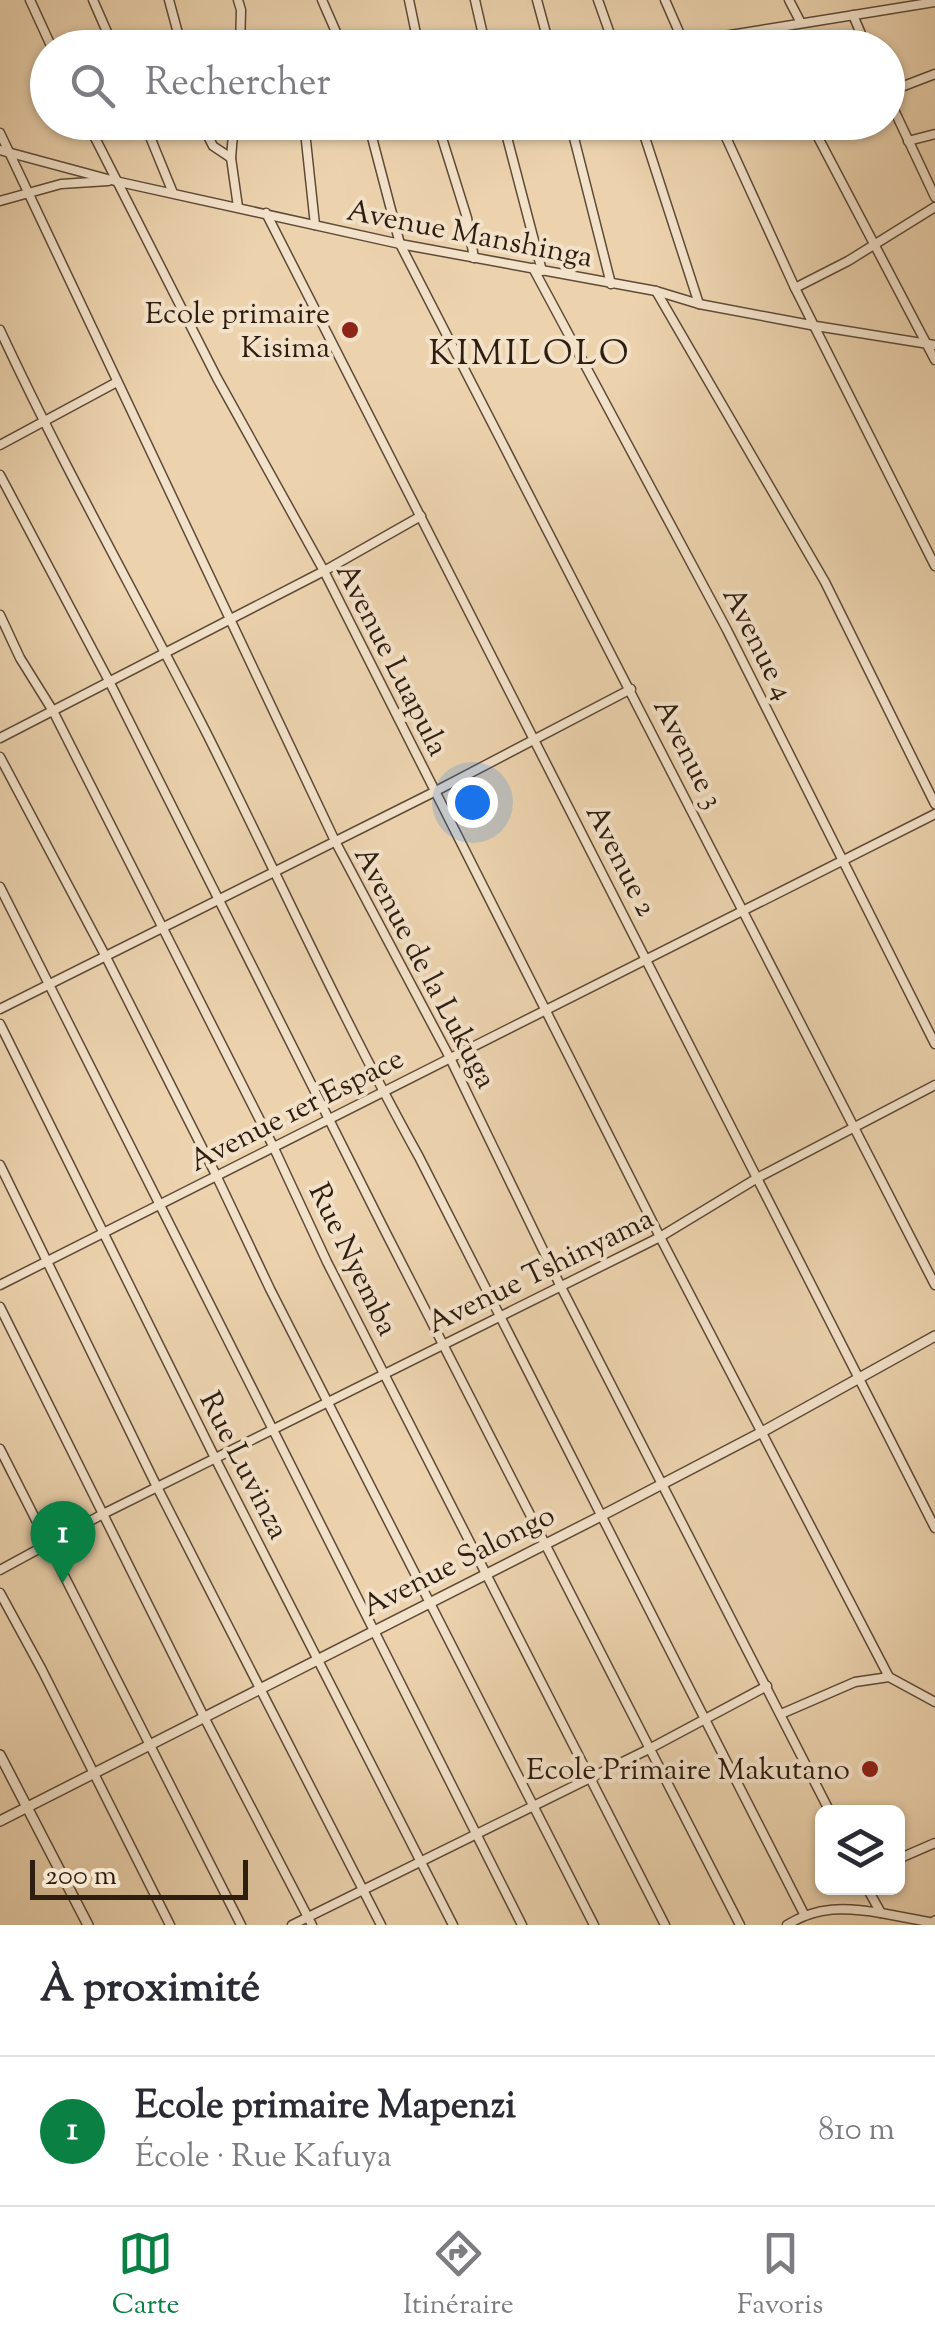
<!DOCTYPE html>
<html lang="fr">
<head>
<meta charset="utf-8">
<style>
  body { margin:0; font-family:"Sorts Mill Goudy",serif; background:#f2f2f3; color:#2b2b33 }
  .controls { position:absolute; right:30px; bottom:30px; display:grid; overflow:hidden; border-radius:15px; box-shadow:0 2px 8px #0004 }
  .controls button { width:90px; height:90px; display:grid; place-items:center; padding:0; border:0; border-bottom:2px solid #e1e1e2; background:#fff; color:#2b2b33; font:50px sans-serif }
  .scale { position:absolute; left:30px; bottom:25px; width:218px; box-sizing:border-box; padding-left:10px; border:5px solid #2f1d0f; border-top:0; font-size:28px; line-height:35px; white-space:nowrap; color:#2f1d0f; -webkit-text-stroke:8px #f3e2ca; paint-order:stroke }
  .you { position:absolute; left:472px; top:802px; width:35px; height:35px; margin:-25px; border:8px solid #fff; border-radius:50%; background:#1a73e8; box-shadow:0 0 0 15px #1a73e833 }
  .badge { display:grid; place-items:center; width:65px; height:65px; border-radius:50%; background:#0b8043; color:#fff; font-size:32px; font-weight:700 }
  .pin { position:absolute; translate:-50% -82px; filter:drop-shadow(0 2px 5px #0008) }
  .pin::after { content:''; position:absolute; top:52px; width:35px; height:30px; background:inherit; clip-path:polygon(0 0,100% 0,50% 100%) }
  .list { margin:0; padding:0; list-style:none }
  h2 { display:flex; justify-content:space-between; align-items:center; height:130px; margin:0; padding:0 40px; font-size:42px }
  h2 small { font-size:32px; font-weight:400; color:#7c7c81 }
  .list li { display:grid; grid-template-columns:65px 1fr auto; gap:30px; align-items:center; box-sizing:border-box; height:150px; padding:0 40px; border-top:2px solid #e1e1e2 }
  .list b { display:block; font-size:38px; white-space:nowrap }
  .list p { margin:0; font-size:32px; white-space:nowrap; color:#7c7c81 }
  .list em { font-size:32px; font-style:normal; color:#7c7c81 }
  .icon { flex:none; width:55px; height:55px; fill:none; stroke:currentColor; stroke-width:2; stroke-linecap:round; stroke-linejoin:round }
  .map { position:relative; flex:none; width:935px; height:1925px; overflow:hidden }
  .search { position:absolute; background:#fff; box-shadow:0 2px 8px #0004; left:30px; right:30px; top:30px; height:110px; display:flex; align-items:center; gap:25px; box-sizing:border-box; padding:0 35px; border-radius:55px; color:#7c7c81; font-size:38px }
  .sheet { height:280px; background:#fff }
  nav { display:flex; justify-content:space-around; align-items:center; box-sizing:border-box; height:140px; border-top:2px solid #e1e1e2; background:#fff; font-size:28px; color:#7c7c81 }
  nav a { display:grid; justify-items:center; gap:5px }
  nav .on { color:#0b8043 }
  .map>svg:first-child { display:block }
</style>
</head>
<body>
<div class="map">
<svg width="935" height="1925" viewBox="0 0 935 1925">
  <rect width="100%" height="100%" fill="#ecd3ae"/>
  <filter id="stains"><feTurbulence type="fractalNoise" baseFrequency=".002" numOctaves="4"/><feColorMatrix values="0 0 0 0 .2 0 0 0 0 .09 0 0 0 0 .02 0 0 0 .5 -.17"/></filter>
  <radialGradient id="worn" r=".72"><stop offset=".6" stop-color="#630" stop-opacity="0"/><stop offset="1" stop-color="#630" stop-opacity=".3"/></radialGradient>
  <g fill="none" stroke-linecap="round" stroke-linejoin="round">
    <g stroke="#5e4a37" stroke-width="11">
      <g id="minor">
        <polyline points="30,0 52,48"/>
        <polyline points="93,0 114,48"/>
        <polyline points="169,0 182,48"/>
        <polyline points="238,0 241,10 240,48"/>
        <polyline points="322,0 343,48"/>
        <polyline points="409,0 419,48"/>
        <polyline points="475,0 486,48"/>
        <polyline points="537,0 550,48"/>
        <polyline points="598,0 615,48"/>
        <polyline points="665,0 686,48"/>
        <polyline points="789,0 801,23"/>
        <polyline points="853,15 867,48"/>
        <polyline points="765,30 774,48"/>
        <polyline points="649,48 935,2"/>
        <polyline points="888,92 935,74"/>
        <polyline points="888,97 935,197"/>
        <polyline points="87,122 217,378 324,571 660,1237 889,1677 935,1702"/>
        <polyline points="144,122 173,193"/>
        <polyline points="201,122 213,146 231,158"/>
        <polyline points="234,122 231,158 238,207"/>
        <polyline points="304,122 315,225"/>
        <polyline points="368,122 400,244 935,1285"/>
        <polyline points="437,122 467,218 474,258"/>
        <polyline points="503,122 542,271"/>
        <polyline points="570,122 611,284"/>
        <polyline points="640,122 699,304"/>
        <polyline points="719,122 795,288 935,566"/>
        <polyline points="810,122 935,360"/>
        <polyline points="0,133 335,841 450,1058 561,1287 830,1812"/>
        <polyline points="908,141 935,134"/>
        <polyline points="0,150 115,181 400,244 656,291 699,304 816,326 935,345"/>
        <polyline points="0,201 61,184 108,181"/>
        <polyline points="266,213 935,1528"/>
        <polyline points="533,268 727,630 935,1044"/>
        <polyline points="795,288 848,261 935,207"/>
        <polyline points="656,291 825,582 935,804"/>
        <path d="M0 330C64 468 139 600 208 736 278 876 343 1020 419 1157L804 1914"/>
        <polyline points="0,445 117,382"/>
        <polyline points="0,475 109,681 385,1231 740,1925"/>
        <polyline points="0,615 20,658 53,711 273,1146 327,1262 665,1925"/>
        <polyline points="0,738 324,571 421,516"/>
        <polyline points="0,757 106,957 216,1175 270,1289 594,1925"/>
        <polyline points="0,887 522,1925"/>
        <polyline points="0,1009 434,792 631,689"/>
        <polyline points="0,1024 215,1458 453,1925"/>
        <polyline points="0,1165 157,1487 381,1925"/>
        <polyline points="0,1285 935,814"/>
        <polyline points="0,1307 204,1717 312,1925"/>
        <polyline points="0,1449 241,1925"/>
        <polyline points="0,1570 103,1514 660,1237 759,1177 935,1085"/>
        <polyline points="0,1593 42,1670 170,1925"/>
        <polyline points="781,1714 855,1682 889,1677"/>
        <polyline points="898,1859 935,1843"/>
        <polyline points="867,1888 881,1913 934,1923"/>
        <polyline points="292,1925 649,1749 767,1686"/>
        <path d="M787 1925C817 1906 846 1907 881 1913"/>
      </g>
    </g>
    <g stroke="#5e4a37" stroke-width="12">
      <g id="tertiary">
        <polyline points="0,1755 88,1925"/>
        <polyline points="0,1821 601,1516 762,1432 935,1336"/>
        <polyline points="933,1925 935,1921"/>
      </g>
    </g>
    <use href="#minor" stroke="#f3e2ca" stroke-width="8"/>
    <use href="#tertiary" stroke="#f3e2ca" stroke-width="9"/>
  </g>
  <g fill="#8f2418" stroke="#f3e2ca" stroke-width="4">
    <circle cx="350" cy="330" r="10"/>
    <circle cx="870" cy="1769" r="10"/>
  </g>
  <g text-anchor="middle" stroke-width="8" stroke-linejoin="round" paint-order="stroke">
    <g font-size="30" fill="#2f1d0f" stroke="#f3e2ca">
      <text transform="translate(470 233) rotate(11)" y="10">Avenue Manshinga</text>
      <text transform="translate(759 643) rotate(63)" y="10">Avenue 4</text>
      <text transform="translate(393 659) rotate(63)" y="10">Avenue Luapula</text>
      <text transform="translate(689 753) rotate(63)" y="10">Avenue 3</text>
      <text transform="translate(622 860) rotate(63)" y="10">Avenue 2</text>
      <text transform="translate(426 967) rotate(62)" y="10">Avenue de la Lukuga</text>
      <text transform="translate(296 1109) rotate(-27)" y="10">Avenue 1er Espace</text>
      <text transform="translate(354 1259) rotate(64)" y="10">Rue Nyemba</text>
      <text transform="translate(540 1270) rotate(-26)" y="10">Avenue Tshinyama</text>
      <text transform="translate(245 1465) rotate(63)" y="10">Rue Luvinza</text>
      <text transform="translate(458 1560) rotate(-27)" y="10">Avenue Salongo</text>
    </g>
    <g font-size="30" fill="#2f1d0f" stroke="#f3e2ca" text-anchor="end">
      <text x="330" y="323">Ecole primaire<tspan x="330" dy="34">Kisima</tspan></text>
      <text x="850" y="1779">Ecole Primaire Makutano</text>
    </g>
    <g font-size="35" letter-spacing="2.5" fill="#2f1d0f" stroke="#f3e2ca">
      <text x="530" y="364">KIMILOLO</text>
    </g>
  </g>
  <rect width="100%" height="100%" filter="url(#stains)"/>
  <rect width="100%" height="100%" fill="url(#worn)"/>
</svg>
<div class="controls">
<button><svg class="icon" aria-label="layers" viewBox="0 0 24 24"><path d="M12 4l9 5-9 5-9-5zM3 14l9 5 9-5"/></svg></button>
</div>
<div class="scale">200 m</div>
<div class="you"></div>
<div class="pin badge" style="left:63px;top:1583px">1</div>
<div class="search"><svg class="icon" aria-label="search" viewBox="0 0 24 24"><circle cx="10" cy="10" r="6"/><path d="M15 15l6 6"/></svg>Rechercher</div>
</div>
<section class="sheet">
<h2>À proximité<small></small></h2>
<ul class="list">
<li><span class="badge">1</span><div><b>Ecole primaire Mapenzi</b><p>École · Rue Kafuya</p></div><em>810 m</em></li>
</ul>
</section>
<nav>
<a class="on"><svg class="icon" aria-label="map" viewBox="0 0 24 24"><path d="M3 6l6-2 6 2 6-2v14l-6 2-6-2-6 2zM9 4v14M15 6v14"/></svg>Carte</a>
<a><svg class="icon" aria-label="directions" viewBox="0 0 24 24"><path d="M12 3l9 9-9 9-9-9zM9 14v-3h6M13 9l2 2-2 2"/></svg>Itinéraire</a>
<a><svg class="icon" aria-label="saved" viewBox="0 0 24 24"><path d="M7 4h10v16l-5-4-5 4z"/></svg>Favoris</a>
</nav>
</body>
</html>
